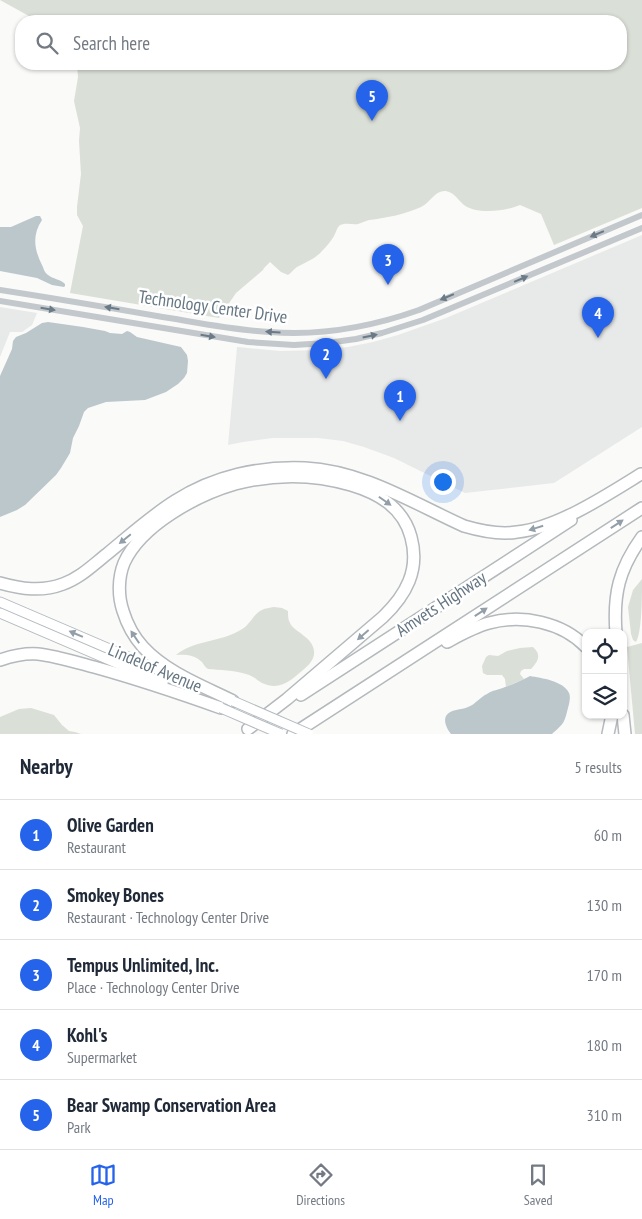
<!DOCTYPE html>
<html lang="en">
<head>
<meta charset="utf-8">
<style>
  body { margin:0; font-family:"PT Sans Narrow",sans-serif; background:#f2f2f3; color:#1f2937 }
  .controls { position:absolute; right:15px; bottom:15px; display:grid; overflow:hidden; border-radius:10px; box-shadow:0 1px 4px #0004 }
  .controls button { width:45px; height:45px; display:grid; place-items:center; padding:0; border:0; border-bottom:1px solid #e0e1e3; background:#fff; color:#1f2937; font:25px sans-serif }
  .you { position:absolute; left:442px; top:481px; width:18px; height:18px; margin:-12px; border:4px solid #fff; border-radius:50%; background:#1a73e8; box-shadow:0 0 0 8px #1a73e833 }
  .badge { display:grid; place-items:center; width:32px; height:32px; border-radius:50%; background:#2563eb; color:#fff; font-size:16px; font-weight:700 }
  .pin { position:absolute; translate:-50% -41px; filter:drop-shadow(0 1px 2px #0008) }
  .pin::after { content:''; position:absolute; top:26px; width:18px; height:15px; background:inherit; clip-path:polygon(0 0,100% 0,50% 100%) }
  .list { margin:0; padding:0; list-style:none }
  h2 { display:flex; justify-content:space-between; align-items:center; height:65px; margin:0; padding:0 20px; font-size:21px }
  h2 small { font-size:16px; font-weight:400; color:#747a83 }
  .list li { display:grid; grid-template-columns:32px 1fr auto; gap:15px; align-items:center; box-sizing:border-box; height:70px; padding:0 20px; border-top:1px solid #e0e1e3 }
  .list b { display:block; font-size:19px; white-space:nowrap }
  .list p { margin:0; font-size:16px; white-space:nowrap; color:#747a83 }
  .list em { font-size:16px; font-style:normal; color:#747a83 }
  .icon { flex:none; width:28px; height:28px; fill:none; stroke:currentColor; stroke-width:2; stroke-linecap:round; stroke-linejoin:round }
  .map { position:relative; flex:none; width:642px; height:734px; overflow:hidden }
  .search { position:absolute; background:#fff; box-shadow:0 1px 4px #0004; left:15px; right:15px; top:15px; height:55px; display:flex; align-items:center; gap:12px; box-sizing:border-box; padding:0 18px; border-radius:20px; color:#747a83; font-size:19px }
  .sheet { height:415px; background:#fff }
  nav { display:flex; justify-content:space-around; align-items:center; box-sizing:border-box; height:70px; border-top:1px solid #e0e1e3; background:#fff; font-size:14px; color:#747a83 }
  nav a { display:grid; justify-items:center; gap:2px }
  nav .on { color:#2563eb }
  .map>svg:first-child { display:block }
</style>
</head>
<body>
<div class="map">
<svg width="642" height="734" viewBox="0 0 642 734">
  <rect width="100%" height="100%" fill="#fafaf8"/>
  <g fill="#e8e9e9">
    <polygon points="642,235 642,427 554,483 465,493 394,458 364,447 343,441 318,438 273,438 243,442 228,445 237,347 280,351 322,350 348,347 373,342 398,335 446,318"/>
    <polygon points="0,307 37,313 32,325 22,332 10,332 0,357"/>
  </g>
  <g fill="#dadfd7">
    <path d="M0 0H642V208L554 245 541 214 520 205C506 211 477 215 464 205 458 200 455 193 446 191 435 190 431 202 421 207 405 214 387 218 369 220 365 221 362 223 358 224 353 225 344 222 339 226 337 228 336 232 334 236 331 241 327 246 322 251 315 259 306 262 297 267 294 269 291 273 288 275L281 272 270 262 264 268 263 270 236 293 219 318 70 293 83 226 77 215V207L81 174 79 141 80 128 74 101 78 77 77 64H621V21H38Z"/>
    <path d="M642 579C642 594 642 632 636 642L633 640 631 634 628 607 633 590Z"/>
    <path d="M274 607 282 608 288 611C288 615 288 620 290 623 294 632 313 637 314 651 315 659 309 665 303 670 290 681 280 691 262 683 256 680 254 676 246 674 234 670 220 670 208 669 205 667 204 665 202 662 195 655 185 654 176 655 193 641 216 642 235 633 240 630 245 628 248 624 253 619 255 613 262 610 265 608 270 608 274 607Z"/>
    <polygon points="642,643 642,734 635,734 627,647"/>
    <path d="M533 647C542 655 538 661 531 669H524L521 671 520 674 524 679 506 687 505 679 502 675H487L483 673 482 666 486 657 489 655 498 656 507 651 520 648Z"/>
    <polygon points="31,708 54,715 62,725 69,731 75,732 81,734 0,734 0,717 19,709"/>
  </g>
  <g fill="#bbc7cb">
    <path d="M36 216H40L42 220C32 235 34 249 42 265 44 269 44 272 48 275 53 279 60 279 65 284V286L64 287 52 285 37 278 0 271V227H11Z"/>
    <polygon points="48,322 83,327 105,331 110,333 122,334 127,331 130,332 137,337 181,347 187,355 188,361 187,373 184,378 178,384 166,392 145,400 106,402 88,408 84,412 79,426 73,438 70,453 61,468 56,475 25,505 17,510 0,517 0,376 12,349 13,341 16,337 26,333 42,323"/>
    <path d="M530 676C541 678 564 681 569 693 571 697 569 704 568 708 564 724 564 723 552 734H451C448 730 443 722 446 716 450 709 462 710 468 707 476 704 480 697 487 694 492 690 499 690 505 687 514 684 522 680 530 676Z"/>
  </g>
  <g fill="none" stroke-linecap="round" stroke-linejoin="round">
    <g stroke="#b3babf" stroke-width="11">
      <g id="secondary">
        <polyline points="0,602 175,677"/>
        <polyline points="0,613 163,683"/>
      </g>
    </g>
    <g stroke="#b4b9bd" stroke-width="14">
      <g id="motorway">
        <path d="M0 583C21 589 42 592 63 584 80 578 93 565 107 554 129 536 151 516 175 501 214 476 260 466 305 468 363 471 413 503 464 526 481 531 499 535 517 532 557 528 607 495 641 474"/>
        <path d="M616 633C613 594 619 569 642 537"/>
        <path d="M447 642C460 635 474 627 489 623 522 614 562 622 586 647"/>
        <path d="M0 660C12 656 25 653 38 654 56 656 75 662 94 667 137 679 179 693 221 708"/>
        <polyline points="301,695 571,520"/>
        <path d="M233 701C203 686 167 673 143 647 134 637 127 624 123 611 118 596 118 578 124 563 141 525 197 495 235 484 273 474 314 474 351 485 378 493 403 507 411 537 420 570 406 595 383 617L287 699 248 729"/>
        <polyline points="623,715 625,734"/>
        <polyline points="293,734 642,508"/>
        <polyline points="608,734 612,715"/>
      </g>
    </g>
    <g stroke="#c3c8cc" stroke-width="6">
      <path d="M0 290C52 298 105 307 157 316 195 322 232 330 270 332 321 336 371 327 419 310L642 215"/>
      <polyline points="0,301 248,342 294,345 327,343 356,339 382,333 423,320 642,228"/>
    </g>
    <use href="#secondary" stroke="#fff" stroke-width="9"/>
    <use href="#motorway" stroke="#fff" stroke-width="11"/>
    <g stroke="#b3babf" stroke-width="11" stroke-linecap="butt">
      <g id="secondary-bridge">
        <polyline points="233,701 309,734"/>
        <polyline points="221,708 281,734"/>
      </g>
    </g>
    <use href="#secondary-bridge" stroke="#fff" stroke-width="9"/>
  </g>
  <defs><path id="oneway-solid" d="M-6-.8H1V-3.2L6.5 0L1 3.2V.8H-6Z" transform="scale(1.25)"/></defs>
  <g fill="#6a7a87">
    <use href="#oneway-solid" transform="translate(597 234) rotate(157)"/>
    <use href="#oneway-solid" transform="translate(521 279) rotate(-23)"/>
    <use href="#oneway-solid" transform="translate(447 297) rotate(157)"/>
    <use href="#oneway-solid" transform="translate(112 308) rotate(-171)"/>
    <use href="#oneway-solid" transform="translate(48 309) rotate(9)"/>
    <use href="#oneway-solid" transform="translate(273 332) rotate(-177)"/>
    <use href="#oneway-solid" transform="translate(208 336) rotate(9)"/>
    <use href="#oneway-solid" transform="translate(370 336) rotate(-12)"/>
  </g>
  <g fill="#939fa8">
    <use href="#oneway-solid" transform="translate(385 501) rotate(35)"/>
    <use href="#oneway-solid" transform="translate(617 524) rotate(-33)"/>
    <use href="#oneway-solid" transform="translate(536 528) rotate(163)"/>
    <use href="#oneway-solid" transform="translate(125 539) rotate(141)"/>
    <use href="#oneway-solid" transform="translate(481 612) rotate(-33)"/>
    <use href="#oneway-solid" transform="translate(76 634) rotate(-157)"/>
    <use href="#oneway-solid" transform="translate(363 635) rotate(139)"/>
    <use href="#oneway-solid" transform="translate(135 637) rotate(-124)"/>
  </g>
  <g text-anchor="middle" stroke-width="5" stroke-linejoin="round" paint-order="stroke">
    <g font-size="18" fill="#657683" stroke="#fff">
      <text transform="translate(213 307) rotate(8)" y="6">Technology Center Drive</text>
      <text transform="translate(441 604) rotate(-33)" y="6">Amvets Highway</text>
      <text transform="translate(155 668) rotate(23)" y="6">Lindelof Avenue</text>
    </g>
  </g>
</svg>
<div class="controls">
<button><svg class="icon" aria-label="locate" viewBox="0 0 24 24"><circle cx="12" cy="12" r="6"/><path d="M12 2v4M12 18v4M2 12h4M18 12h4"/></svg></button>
<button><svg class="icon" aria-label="layers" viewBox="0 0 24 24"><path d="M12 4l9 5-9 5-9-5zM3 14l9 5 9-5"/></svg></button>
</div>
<div class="you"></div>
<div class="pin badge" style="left:400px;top:421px">1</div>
<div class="pin badge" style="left:326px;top:379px">2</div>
<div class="pin badge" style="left:388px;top:285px">3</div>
<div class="pin badge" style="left:598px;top:338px">4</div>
<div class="pin badge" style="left:372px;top:121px">5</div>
<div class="search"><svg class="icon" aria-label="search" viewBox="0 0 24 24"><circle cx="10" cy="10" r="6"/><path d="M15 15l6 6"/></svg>Search here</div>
</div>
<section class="sheet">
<h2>Nearby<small>5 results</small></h2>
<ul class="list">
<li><span class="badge">1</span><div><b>Olive Garden</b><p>Restaurant</p></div><em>60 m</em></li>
<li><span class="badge">2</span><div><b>Smokey Bones</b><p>Restaurant · Technology Center Drive</p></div><em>130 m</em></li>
<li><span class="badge">3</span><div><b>Tempus Unlimited, Inc.</b><p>Place · Technology Center Drive</p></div><em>170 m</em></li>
<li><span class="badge">4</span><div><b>Kohl's</b><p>Supermarket</p></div><em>180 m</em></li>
<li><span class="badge">5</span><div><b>Bear Swamp Conservation Area</b><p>Park</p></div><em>310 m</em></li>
</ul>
</section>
<nav>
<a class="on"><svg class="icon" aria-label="map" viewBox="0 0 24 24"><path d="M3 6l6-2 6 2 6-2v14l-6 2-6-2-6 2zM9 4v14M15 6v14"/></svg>Map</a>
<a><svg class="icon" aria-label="directions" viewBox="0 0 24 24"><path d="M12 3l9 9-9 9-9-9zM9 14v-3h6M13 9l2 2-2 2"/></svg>Directions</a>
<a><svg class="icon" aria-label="saved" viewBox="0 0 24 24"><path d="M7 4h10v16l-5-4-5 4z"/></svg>Saved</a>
</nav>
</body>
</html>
